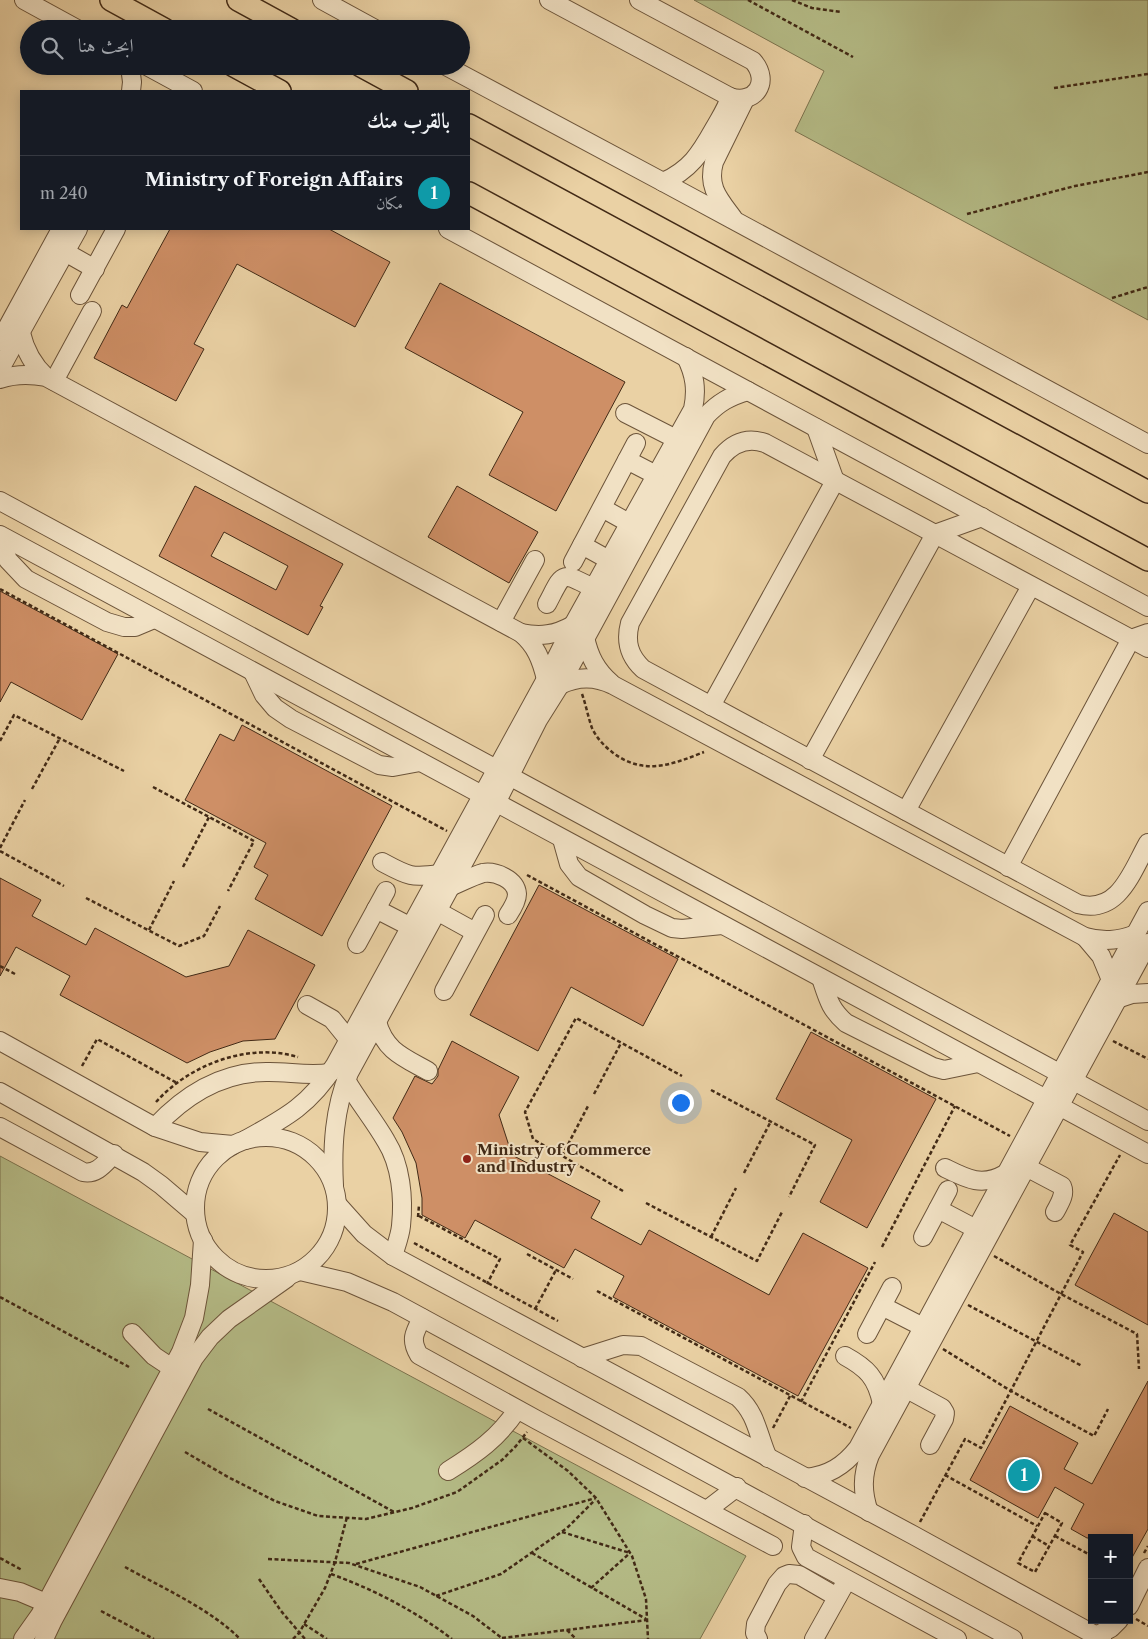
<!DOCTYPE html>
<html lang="ar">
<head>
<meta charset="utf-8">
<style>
  body { margin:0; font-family:"Libre Caslon Text",Amiri,serif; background:#242831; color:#f1f3f6; direction:rtl }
  .controls { position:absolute; right:15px; bottom:15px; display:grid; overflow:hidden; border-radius:0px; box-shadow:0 2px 12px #0003 }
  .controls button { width:45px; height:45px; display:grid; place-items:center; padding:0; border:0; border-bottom:1px solid #363941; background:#171b24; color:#f1f3f6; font:25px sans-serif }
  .you { position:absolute; left:680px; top:1102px; width:18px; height:18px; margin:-12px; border:4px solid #fff; border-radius:50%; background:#1a73e8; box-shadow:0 0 0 8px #1a73e833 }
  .badge { display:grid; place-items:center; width:32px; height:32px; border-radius:50%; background:#1a73e8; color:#fff; font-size:16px; font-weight:700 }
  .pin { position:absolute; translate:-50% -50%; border:2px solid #fff; box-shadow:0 1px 5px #0006 }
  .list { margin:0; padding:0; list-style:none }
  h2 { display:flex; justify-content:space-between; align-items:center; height:65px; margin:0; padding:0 20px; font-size:21px }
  h2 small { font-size:16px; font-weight:400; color:#9ea1a6 }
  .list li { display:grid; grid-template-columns:32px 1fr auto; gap:15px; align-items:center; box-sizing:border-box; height:75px; padding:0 20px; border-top:1px solid #363941 }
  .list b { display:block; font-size:19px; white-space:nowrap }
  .list p { margin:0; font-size:16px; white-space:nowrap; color:#9ea1a6 }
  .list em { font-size:16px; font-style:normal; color:#9ea1a6 }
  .icon { flex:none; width:28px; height:28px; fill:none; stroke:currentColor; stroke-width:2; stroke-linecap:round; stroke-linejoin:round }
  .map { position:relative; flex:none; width:1148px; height:1639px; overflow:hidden; direction:ltr }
  .search { position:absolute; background:#171b24; box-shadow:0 2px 12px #0003; left:20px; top:20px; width:450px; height:55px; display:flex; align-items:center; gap:12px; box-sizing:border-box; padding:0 18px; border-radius:28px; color:#9ea1a6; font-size:19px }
  .panel { position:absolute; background:#171b24; box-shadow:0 2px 12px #0003; left:20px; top:90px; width:450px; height:140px; border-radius:0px; direction:rtl }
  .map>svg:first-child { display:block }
</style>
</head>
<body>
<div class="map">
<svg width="1148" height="1639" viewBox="0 0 1148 1639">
  <rect width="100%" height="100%" fill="#ead1a4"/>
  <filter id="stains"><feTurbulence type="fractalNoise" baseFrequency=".004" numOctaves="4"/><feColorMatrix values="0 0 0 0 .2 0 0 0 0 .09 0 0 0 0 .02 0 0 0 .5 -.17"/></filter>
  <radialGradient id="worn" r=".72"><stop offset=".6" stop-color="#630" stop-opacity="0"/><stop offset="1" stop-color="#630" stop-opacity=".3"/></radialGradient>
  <g fill="#b5bc87" stroke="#7c734e">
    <polygon points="694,0 1148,0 1148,320 795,131 824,71"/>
    <polygon points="0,1156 746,1556 700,1639 0,1639"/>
  </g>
  <g fill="#ce8f66" stroke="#422a16" fill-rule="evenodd">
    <polygon points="170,229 329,229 390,262 355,327 237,264 194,344 204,349 176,401 94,358 122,305 127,308"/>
    <polygon points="440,283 625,382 556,511 489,475 523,412 405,348"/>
    <path d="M195 486 343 564 320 606 323 607 308 635 159 556ZM224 532 288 566 276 590 211 556Z"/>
    <polygon points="457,486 538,532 509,583 428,537"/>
    <polygon points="0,591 118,654 82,720 11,682 0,702"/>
    <polygon points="242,725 392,806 322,936 255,899 268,875 254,867 266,843 185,800 220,734 234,741"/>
    <polygon points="0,878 41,900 32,916 86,945 95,928 186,977 229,966 248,930 315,965 275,1039 243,1041 210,1052 187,1063 60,995 70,976 16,947 0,976"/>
    <polygon points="539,885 678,959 643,1026 571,987 538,1051 470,1015"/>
    <polygon points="811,1032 936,1099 867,1228 820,1202 852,1140 776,1099"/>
    <polygon points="452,1041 519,1077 499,1115 512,1155 600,1201 591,1218 641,1245 649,1230 769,1295 803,1233 868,1268 798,1396 613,1297 624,1276 575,1249 564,1268 475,1220 465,1238 422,1215 422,1198 416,1163 402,1132 393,1118 415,1076 432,1084 438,1076 438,1070"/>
    <polygon points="1114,1213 1148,1232 1148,1325 1075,1285"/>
    <polygon points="1148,1381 1148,1529 1129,1563 1129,1538 1087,1538 1071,1529 1084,1504 1055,1487 1038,1518 970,1480 1010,1406 1078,1443 1064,1469 1092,1484"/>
  </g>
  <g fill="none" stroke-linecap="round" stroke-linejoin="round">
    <g stroke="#6c543a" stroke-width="20">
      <g id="minor">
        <polyline points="24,0 77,29"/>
        <polyline points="322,0 375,29"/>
        <path d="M549 0 730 97C755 105 771 82 753 61L639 0"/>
        <polyline points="130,66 132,82 131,91"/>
        <polyline points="147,66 193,91"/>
        <polyline points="446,66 663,182 1148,444"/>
        <path d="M663 182C690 170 700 154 714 129 720 118 727 108 730 97"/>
        <path d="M733 218C719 199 707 187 714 162L745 99"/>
        <polyline points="448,229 1148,607"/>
        <polyline points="65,252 95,269"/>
        <polyline points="80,295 116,229"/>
        <path d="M21 333C25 350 32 364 46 377"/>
        <polyline points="0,341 61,229"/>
        <polyline points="0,369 78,229"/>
        <path d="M0 379C15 374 30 374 46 377L521 633C536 646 541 659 546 679"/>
        <polyline points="54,381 92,311"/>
        <polyline points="625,413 676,439"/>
        <polyline points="627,460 656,475"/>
        <polyline points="0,501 1148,1121"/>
        <polyline points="602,508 629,523"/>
        <polyline points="0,535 1148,1154"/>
        <polyline points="0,539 8,560 26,579 107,622 124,627 135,627 154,619"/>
        <polyline points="582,545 609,560"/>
        <polyline points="573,562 636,443"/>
        <path d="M547 604C564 572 560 571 593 588"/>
        <polyline points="501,622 535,560"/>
        <path d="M521 633C541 637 555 635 573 625"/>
        <path d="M585 637C589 656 596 670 611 683"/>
        <path d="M1148 648 765 443C748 437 734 442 722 456L630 623C625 642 629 656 643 669L1078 904C1119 915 1132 871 1148 843"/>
        <polyline points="253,672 264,695 275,708 291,719 379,765 393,767 420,762"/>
        <path d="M560 685C578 676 595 676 613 685L1085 937C1103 942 1118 941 1136 934"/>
        <polyline points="711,706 835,481 816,428"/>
        <polyline points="810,760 935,534 982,517"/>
        <polyline points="906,811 1031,586"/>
        <polyline points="562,839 569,864 579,877 645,915 672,928 682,929 722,925"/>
        <path d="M382 862C408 876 410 878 440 874"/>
        <polyline points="1008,867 1131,639 1148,633"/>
        <path d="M450 887C460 883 472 876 483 873 495 871 516 879 517 894 517 901 512 909 508 915"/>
        <polyline points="376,909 411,927"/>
        <polyline points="437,911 475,932"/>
        <polyline points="1085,937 1101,956 1111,980"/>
        <polyline points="357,944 386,891"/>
        <path d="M821 978C828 999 830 1009 846 1023L933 1067 944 1070 978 1063"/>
        <polyline points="444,991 485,915"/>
        <polyline points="1117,999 1132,994 1148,993"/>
        <polyline points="307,1005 332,1019 349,1040"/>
        <path d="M377 1022C385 1051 403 1057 428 1071"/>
        <polyline points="0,1041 155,1127 200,1142 233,1145"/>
        <path d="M346 1080C358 1101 374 1120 386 1141 401 1165 404 1198 401 1226 400 1236 396 1246 393 1256"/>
        <polyline points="0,1092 143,1172 161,1185 195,1214"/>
        <path d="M0 1127 83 1172C97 1175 105 1163 114 1154"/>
        <path d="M155 1127C186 1094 223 1071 269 1072 290 1072 309 1076 330 1073"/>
        <circle cx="266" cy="1208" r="71"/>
        <path d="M245 1140C285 1118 310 1105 335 1065L546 679 573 625 693 409C697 390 695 375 686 357"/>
        <path d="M1026 1167 1062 1186C1066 1195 1059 1204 1055 1212"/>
        <path d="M945 1168C967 1179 982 1187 1005 1174"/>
        <path d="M334 1186C332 1147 334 1109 349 1073L496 803 538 720 560 685 706 416C718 403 730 396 748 391"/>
        <polyline points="338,1205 364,1234 393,1256 913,1535 1102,1639"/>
        <polyline points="938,1209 976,1229"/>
        <polyline points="923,1237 948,1190"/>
        <polyline points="300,1271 347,1282 393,1302 1013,1639"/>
        <polyline points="882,1306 923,1327"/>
        <path d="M422 1318C414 1333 410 1340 419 1355L537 1420 773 1546"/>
        <polyline points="132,1333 154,1356 172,1368"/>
        <polyline points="867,1334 892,1287"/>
        <path d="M845 1356C867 1368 877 1378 882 1404"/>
        <path d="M582 1358 623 1345 641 1346 738 1397C757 1414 758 1436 768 1458"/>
        <polyline points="907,1389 942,1408 945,1413 944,1419 930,1445"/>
        <path d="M448 1471C477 1453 498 1438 517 1410"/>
        <path d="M805 1478C828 1476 844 1466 858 1448L1148 911"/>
        <polyline points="707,1510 737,1487"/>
        <path d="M869 1512C862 1492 862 1475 870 1455L1148 943"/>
        <polyline points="804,1524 801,1547 806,1557 957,1639"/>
        <polyline points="0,1588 20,1592 46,1603"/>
        <polyline points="1129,1606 1148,1568"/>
        <polyline points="1096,1636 1111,1628 1119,1620"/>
        <polyline points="23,1639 40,1615 181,1352 194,1318 200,1285 203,1240"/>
        <polyline points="44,1639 53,1620 194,1358 210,1337 229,1319 287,1278"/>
        <polyline points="758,1639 755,1633 756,1624 777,1584 784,1576 789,1574 799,1575 837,1597"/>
        <polyline points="814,1639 843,1587"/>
      </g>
    </g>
    <g stroke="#422a16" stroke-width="24">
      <g id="major">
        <polyline points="111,0 164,29"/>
        <polyline points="238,0 291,29"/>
        <polyline points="234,66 280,91"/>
        <polyline points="361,66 407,91"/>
        <polyline points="469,125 1148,492"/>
        <polyline points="469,193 1148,560"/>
      </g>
    </g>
    <g stroke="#422a16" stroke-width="2.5" stroke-dasharray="4 2.5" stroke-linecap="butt">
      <polyline points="748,0 853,57"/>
      <polyline points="792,0 812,8 841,12"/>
      <polyline points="1054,88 1148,74"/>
      <polyline points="967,214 1075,186 1148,172"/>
      <polyline points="1112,298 1148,287"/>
      <polyline points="0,589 447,831"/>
      <path d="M582 694C586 705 588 717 592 728 596 737 604 746 612 752 643 776 671 765 704 752"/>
      <polyline points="0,741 14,715 124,771"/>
      <polyline points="153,787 254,841 228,891"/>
      <polyline points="32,789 60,738"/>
      <polyline points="0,848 25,800"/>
      <polyline points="0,851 64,886"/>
      <polyline points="183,867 209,817"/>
      <polyline points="527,875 1010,1136"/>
      <polyline points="86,898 179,946 204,936 220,906"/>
      <polyline points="149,930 174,881"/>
      <polyline points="0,966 15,974"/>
      <polyline points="1113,1041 1148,1059"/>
      <polyline points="82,1066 97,1039 177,1083"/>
      <polyline points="711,1090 815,1145 789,1197"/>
      <polyline points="594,1094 621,1043"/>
      <path d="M156 1102C189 1065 248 1042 298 1057"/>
      <polyline points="562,1156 588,1106"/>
      <polyline points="744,1173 771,1121"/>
      <polyline points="623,1191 533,1139 525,1112 576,1018 682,1076"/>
      <polyline points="646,1203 757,1261 782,1212"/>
      <polyline points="419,1216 500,1259 487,1284"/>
      <polyline points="418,1217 419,1205"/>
      <polyline points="711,1237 736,1188"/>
      <polyline points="414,1243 558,1321"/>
      <polyline points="882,1247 955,1106"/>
      <polyline points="527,1254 573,1279"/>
      <polyline points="994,1256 1061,1294 1137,1334 1139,1369"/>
      <polyline points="597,1291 851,1428"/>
      <polyline points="0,1297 129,1367"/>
      <polyline points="968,1305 1082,1366"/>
      <polyline points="535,1309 556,1270"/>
      <polyline points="943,1349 1011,1391 1094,1436 1108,1409"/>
      <polyline points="801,1402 875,1262"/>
      <polyline points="208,1409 394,1512"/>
      <polyline points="773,1428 790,1396"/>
      <polyline points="523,1438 568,1471 596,1498 632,1556 646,1599 648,1639"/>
      <polyline points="185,1452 228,1477 275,1501 318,1516 366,1519 412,1508 457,1492 502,1460 516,1446 527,1432"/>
      <polyline points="945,1475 1037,1526"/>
      <polygon points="1045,1513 1062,1523 1035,1572 1018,1563"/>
      <polyline points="920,1522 965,1439 981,1448 1083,1252 1070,1245 1120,1155"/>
      <polyline points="562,1532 630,1553"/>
      <polyline points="1032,1536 1049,1546"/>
      <polyline points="1055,1536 1092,1556"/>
      <polyline points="532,1553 646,1619"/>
      <polyline points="1144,1553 1148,1546"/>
      <polyline points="0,1558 22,1570"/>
      <polyline points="268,1559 349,1563 420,1587 473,1616 503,1639"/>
      <polyline points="356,1564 596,1498"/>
      <path d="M125 1567C161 1587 212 1610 240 1639"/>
      <path d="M331 1574C375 1590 415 1611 452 1639"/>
      <polyline points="259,1579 281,1611 305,1639"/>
      <polyline points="591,1588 630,1553"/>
      <polyline points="436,1596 501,1574 567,1528 595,1500"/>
      <polyline points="101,1611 154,1639"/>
      <polyline points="1136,1619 1148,1626"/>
      <polyline points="304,1624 327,1639"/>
      <polyline points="567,1630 576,1639"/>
      <polyline points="502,1638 647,1620"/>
      <polyline points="293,1639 299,1633 325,1588 335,1562 347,1517"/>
    </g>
    <use href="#minor" stroke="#f1e1c4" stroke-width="18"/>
    <use href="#major" stroke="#ead1a4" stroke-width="21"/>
  </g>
  <circle fill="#8f2418" stroke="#f1e1c4" stroke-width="2" cx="467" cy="1159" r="5"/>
  <g text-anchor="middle" stroke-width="4" stroke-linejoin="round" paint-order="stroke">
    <g font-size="15" font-weight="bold" fill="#422a16" stroke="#f1e1c4" text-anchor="start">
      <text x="477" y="1155">Ministry of Commerce<tspan x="477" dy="17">and Industry</tspan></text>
    </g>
  </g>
  <rect width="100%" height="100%" filter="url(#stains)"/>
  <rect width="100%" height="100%" fill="url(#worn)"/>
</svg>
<div class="controls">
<button>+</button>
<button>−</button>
</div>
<div class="you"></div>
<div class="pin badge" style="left:1024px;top:1475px;background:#0f9aa8">1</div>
<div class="search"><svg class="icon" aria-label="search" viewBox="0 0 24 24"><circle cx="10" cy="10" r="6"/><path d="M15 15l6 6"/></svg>ابحث هنا</div>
<section class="panel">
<h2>بالقرب منك<small></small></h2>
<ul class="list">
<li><span class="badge" style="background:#0f9aa8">1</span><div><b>Ministry of Foreign Affairs</b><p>مكان</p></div><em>240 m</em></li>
</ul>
</section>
</div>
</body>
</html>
